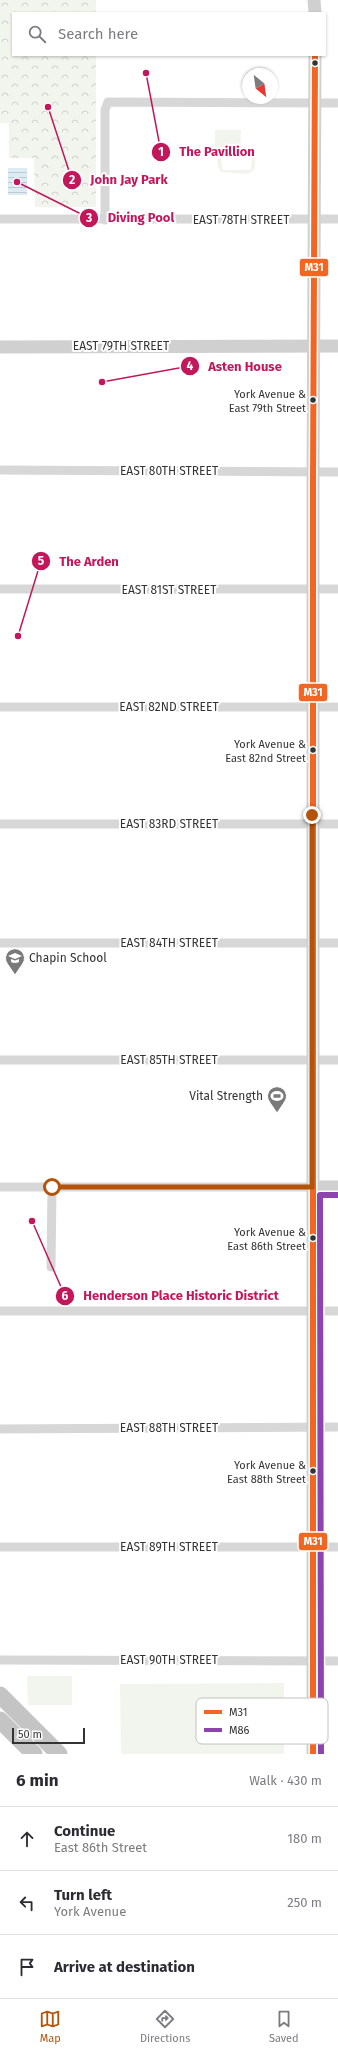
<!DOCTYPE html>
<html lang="en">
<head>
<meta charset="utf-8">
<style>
  body { margin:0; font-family:"Fira Sans",sans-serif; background:#f7f7f7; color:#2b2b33 }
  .compass { position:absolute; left:242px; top:68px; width:36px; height:36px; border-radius:50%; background:#fff; box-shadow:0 1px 3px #0004; rotate:151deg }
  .scale { position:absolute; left:12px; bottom:10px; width:73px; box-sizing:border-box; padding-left:4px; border:2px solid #333; border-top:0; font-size:11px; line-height:14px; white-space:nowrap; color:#333; -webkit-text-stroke:3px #fff; paint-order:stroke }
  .stop { position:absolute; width:12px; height:12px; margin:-9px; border:3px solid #b45309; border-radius:50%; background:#fff }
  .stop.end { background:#b45309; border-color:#fff; box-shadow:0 1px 4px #0008 }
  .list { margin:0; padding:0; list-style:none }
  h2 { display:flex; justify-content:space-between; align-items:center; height:52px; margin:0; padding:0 16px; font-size:17px }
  h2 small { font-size:13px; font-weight:400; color:#7c7c81 }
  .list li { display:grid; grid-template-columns:26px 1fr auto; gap:12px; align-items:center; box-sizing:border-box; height:64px; padding:0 16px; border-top:1px solid #e1e1e2 }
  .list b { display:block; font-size:15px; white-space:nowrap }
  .list p { margin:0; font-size:13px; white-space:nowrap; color:#7c7c81 }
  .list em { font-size:13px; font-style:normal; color:#7c7c81 }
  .icon { flex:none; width:22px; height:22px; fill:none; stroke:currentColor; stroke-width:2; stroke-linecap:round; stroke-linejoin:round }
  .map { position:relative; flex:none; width:338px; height:1754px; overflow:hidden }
  .search { position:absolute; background:#fff; box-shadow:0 1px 3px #0004; left:12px; right:12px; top:12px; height:44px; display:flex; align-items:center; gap:10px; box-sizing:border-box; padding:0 14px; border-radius:0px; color:#7c7c81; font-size:15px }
  .sheet { height:244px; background:#fff }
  nav { display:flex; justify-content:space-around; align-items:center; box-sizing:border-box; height:56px; border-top:1px solid #e1e1e2; background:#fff; font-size:11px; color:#7c7c81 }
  nav a { display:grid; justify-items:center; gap:2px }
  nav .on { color:#b45309 }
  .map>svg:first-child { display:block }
</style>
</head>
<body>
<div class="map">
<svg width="338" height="1754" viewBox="0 0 338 1754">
  <defs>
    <pattern id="park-crowns" width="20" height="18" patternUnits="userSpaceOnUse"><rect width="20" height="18" fill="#f1f5ed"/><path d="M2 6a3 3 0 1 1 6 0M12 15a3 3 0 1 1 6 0" fill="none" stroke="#cfd2cc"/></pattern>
    <pattern id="water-rules" width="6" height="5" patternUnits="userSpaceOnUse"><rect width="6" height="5" fill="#ddebf3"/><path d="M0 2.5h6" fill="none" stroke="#becad1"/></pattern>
  </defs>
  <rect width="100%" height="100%" fill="#fff"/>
  <g fill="#f1f5ed" fill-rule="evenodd">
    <polygon points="215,130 241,130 240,149 215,149"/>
    <path d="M222 152 251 153 255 157V169L248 174 221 172C216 166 216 157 222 152ZM225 155 250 156 252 159 251 169 249 170H223L221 158Z"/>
    <polygon points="27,1676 72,1676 72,1705 28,1705"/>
    <polygon points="284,1683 284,1754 121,1754 120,1684"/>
  </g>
  <polygon fill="url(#park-crowns)" points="0,0 96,0 96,13 13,13 13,55 96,55 96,207 35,207 34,158 9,158 9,123 0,123"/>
  <rect fill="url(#water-rules)" x="8" y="168" width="19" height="27"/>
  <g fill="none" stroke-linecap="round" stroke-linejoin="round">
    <g stroke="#d7d7d7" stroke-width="9">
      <polyline points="0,219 338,219"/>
      <polyline points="105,220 105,110 108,102 338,103"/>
      <polyline points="0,470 338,472"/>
      <polyline points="0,589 338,589"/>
      <polyline points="0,707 338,707"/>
      <polyline points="0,824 338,824"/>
      <polyline points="0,943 338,943"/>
      <polyline points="0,1060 338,1060"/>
      <polyline points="0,1187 312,1187"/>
      <polyline points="51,1267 52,1187"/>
      <polyline points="0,1311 338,1311"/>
      <polyline points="0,1429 338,1427"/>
      <polyline points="0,1547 338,1547"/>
      <polyline points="0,1660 338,1661"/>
    </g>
    <g stroke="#d0d0d0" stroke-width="13">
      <polyline points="314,0 315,13"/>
      <polyline points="0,347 338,346"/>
      <polyline points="312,1187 338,1187"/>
      <polyline points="313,1754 313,484 315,55"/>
    </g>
    <g stroke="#c4c4c4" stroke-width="17">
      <polyline points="0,1695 59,1754"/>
      <polyline points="0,1720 34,1754"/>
    </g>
    <g stroke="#fff" stroke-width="9">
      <polyline id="bus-1" points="313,1754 313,484 315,55"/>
    </g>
    <g stroke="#fff" stroke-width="9">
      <polyline id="bus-2" points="321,1754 320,1195 338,1195"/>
    </g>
    <use href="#bus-1" stroke="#f26522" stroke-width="6"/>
    <use href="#bus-2" stroke="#8e44ad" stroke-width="6"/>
  </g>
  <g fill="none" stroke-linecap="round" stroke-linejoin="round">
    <polyline stroke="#b45309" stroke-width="5" points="52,1187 312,1187 312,815"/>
  </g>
  <defs>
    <g id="school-pin" transform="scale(1)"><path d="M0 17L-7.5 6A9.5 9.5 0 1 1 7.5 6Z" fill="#7a7a7a" stroke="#fff"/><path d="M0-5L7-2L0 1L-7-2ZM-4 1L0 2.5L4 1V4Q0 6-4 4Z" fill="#fff"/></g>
    <g id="stadium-pin" transform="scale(1)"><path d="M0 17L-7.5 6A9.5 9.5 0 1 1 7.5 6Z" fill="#7a7a7a" stroke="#fff"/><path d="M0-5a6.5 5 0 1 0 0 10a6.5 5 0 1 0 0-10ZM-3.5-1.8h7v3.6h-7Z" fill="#fff"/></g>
  </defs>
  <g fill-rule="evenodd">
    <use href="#school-pin" x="15" y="958"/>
    <use href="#stadium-pin" x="277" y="1096"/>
  </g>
  <g fill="#333" stroke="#fff" stroke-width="1.5">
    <circle cx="315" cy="63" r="3.5"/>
    <circle cx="313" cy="400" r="3.5"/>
    <circle cx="313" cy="750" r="3.5"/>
    <circle cx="313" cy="1238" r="3.5"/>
    <circle cx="313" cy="1471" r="3.5"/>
  </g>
  <g text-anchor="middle" stroke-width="4" stroke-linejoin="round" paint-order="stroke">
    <g font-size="11" fill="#333" stroke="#fff" text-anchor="end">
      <text x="306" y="398">York Avenue &amp;<tspan x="306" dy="14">East 79th Street</tspan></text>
      <text x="306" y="748">York Avenue &amp;<tspan x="306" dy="14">East 82nd Street</tspan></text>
      <text x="306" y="1236">York Avenue &amp;<tspan x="306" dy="14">East 86th Street</tspan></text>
      <text x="306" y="1469">York Avenue &amp;<tspan x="306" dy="14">East 88th Street</tspan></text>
    </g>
    <g font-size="12" fill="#333" stroke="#fff">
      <text x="241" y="224">EAST 78TH STREET</text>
      <text x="121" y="350">EAST 79TH STREET</text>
      <text x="169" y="475">EAST 80TH STREET</text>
      <text x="169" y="594">EAST 81ST STREET</text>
      <text x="169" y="711">EAST 82ND STREET</text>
      <text x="169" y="828">EAST 83RD STREET</text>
      <text x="169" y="947">EAST 84TH STREET</text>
      <text x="169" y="1064">EAST 85TH STREET</text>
      <text x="169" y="1432">EAST 88TH STREET</text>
      <text x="169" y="1551">EAST 89TH STREET</text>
      <text x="169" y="1664">EAST 90TH STREET</text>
    </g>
    <g font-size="12" fill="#333" stroke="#fff" text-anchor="start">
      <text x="29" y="962">Chapin School</text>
      <text x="263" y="1100" text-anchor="end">Vital Strength</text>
    </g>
  </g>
  <rect x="196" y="1698" width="132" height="46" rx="6" fill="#fff" stroke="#c2c2c2" stroke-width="1"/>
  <rect x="204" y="1710" width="18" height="4" fill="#f26522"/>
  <rect x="204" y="1728" width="18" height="4" fill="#8e44ad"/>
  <g font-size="11" fill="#333">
    <text x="229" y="1716">M31</text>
    <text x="229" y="1734">M86</text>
  </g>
  <path fill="none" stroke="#c2185b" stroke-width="1.5" d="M146 73L161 152M48 107L72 180M17 182L89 218M102 382L190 366M18 636L41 561M32 1221L65 1296"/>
  <g fill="#c2185b" stroke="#fff" stroke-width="1.5">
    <circle cx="146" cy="73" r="4"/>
    <circle cx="48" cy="107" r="4"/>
    <circle cx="17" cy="182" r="4"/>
    <circle cx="102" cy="382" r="4"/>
    <circle cx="18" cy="636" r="4"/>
    <circle cx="32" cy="1221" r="4"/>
    <circle cx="161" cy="152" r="10"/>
    <circle cx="72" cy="180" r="10"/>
    <circle cx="89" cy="218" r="10"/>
    <circle cx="190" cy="366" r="10"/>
    <circle cx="41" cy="561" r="10"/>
    <circle cx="65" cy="1296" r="10"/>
  </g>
  <g font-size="12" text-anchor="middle" font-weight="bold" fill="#fff">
    <text x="161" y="156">1</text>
    <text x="72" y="184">2</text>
    <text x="89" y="222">3</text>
    <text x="190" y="370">4</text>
    <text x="41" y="565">5</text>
    <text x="65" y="1300">6</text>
  </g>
  <g font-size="13" text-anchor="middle" font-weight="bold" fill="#c2185b" stroke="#fff" stroke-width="4" stroke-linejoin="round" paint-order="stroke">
    <text x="217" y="156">The Pavillion</text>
    <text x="129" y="184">John Jay Park</text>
    <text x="141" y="222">Diving Pool</text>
    <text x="245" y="371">Asten House</text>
    <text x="89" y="566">The Arden</text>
    <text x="181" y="1300">Henderson Place Historic District</text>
  </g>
  <g stroke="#fff" stroke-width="1.5">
    <rect x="299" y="258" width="30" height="19" rx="4" fill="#f26522"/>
    <rect x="298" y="683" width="30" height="19" rx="4" fill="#f26522"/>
    <rect x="298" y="1532" width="30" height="19" rx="4" fill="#f26522"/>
  </g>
  <g font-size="11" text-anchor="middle" font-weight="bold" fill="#fff">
    <text x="314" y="271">M31</text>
    <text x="313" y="696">M31</text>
    <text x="313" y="1545">M31</text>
  </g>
</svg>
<svg class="compass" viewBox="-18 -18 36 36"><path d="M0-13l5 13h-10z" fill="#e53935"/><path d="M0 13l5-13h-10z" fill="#7c7c81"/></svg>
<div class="scale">50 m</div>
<div class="stop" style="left:52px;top:1187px"></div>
<div class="stop end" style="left:312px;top:815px"></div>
<div class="search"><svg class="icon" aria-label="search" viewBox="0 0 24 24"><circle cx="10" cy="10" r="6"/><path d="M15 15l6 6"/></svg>Search here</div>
</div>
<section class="sheet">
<h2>6 min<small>Walk · 430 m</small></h2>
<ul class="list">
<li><svg class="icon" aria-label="ahead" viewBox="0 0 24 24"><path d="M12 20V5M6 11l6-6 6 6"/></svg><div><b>Continue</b><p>East 86th Street</p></div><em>180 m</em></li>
<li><svg class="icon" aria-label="left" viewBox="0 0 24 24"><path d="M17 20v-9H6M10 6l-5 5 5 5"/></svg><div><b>Turn left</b><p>York Avenue</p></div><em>250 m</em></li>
<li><svg class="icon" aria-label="arrive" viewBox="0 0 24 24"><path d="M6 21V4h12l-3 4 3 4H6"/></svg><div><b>Arrive at destination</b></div></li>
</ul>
</section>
<nav>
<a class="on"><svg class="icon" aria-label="map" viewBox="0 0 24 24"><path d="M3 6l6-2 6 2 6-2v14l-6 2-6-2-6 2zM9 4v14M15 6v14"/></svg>Map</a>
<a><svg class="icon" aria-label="directions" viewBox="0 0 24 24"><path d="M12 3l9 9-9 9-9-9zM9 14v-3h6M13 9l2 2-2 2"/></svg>Directions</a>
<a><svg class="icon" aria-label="saved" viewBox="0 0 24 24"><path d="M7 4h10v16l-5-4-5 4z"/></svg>Saved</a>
</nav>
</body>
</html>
